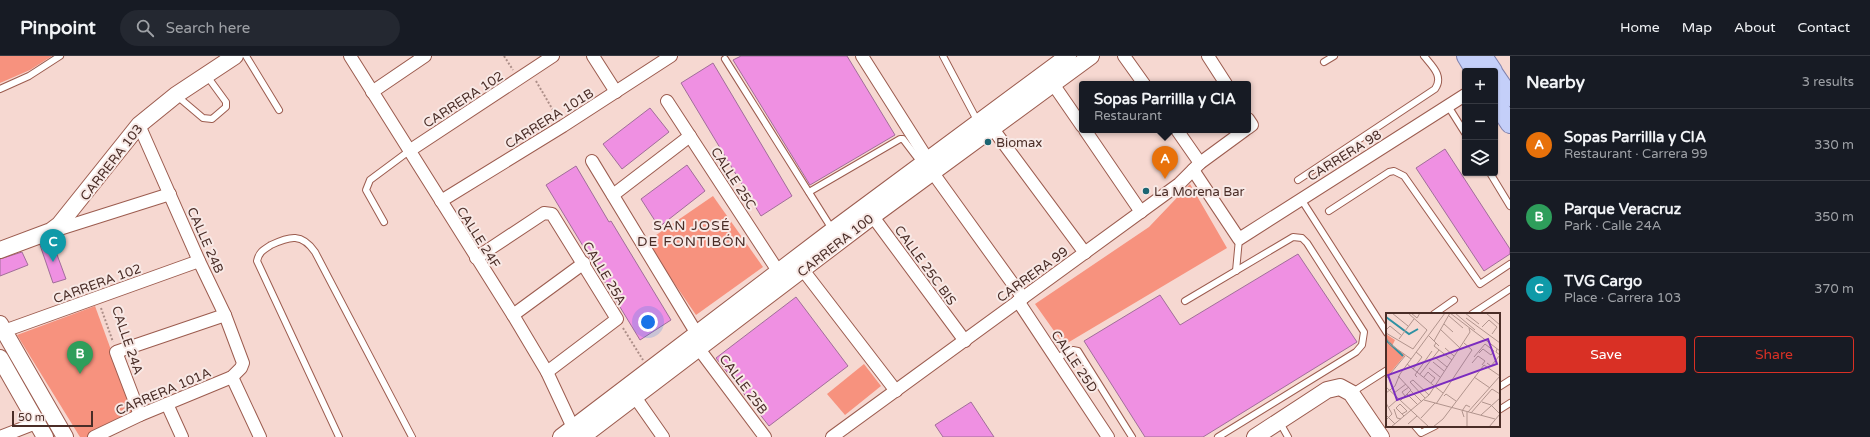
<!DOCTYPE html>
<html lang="en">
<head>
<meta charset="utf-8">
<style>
  body { margin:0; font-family:"Varela Round",sans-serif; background:#242831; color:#f1f3f6 }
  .controls { position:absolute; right:12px; top:12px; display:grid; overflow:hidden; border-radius:4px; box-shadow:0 1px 3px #0004 }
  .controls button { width:36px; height:36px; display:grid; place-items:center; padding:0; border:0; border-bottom:1px solid #363941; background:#171b24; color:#f1f3f6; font:20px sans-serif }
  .scale { position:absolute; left:12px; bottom:10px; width:81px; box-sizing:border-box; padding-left:4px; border:2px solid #4a2d27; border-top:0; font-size:11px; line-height:14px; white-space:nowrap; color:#4a2d27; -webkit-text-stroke:3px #f8e9e6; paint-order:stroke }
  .you { position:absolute; left:648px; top:266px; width:14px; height:14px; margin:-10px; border:3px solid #fff; border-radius:50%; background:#1a73e8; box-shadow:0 0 0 6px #1a73e833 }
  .badge { display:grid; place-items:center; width:26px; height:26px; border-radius:50%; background:#d93025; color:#fff; font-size:13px; font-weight:700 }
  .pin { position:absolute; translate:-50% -33px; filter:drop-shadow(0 1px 2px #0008) }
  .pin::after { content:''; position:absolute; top:21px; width:14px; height:12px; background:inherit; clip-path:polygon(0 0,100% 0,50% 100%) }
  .popup { position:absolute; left:1079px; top:25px; width:172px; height:52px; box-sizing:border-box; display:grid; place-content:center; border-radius:4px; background:#171b24; filter:drop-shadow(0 1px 3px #0005); font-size:13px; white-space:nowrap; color:#9ea1a6 }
  .popup b { font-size:15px; color:#f1f3f6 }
  .popup::after { content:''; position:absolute; left:50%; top:100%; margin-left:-8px; border:8px solid transparent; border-top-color:#171b24 }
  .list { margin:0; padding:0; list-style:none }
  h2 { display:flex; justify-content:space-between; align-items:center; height:52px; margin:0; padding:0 16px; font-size:17px }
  h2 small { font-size:13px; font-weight:400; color:#9ea1a6 }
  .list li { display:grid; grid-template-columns:26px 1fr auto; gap:12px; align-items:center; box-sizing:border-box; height:72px; padding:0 16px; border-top:1px solid #363941 }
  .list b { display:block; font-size:15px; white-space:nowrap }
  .list p { margin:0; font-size:13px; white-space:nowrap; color:#9ea1a6 }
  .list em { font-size:13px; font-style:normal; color:#9ea1a6 }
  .actions { display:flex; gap:8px; padding:12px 16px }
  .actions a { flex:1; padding:9px 0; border:1px solid #d93025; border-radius:4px; text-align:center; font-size:14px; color:#d93025 }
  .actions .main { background:#d93025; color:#fff }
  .icon { flex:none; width:22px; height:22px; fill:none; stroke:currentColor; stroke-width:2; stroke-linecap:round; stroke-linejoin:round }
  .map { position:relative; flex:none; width:1510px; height:381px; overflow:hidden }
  header { display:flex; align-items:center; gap:24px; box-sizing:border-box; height:56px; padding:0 20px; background:#171b24; border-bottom:1px solid #363941 }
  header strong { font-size:19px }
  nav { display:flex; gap:22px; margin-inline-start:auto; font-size:14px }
  .search { width:280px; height:36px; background:#242831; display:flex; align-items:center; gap:10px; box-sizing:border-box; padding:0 14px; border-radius:22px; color:#9ea1a6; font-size:15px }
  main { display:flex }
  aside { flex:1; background:#171b24 }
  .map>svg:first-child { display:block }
</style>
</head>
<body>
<header>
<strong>Pinpoint</strong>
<div class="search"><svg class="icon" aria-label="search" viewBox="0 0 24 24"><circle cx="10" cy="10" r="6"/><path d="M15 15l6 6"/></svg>Search here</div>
<nav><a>Home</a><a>Map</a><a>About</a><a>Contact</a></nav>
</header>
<main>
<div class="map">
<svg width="1510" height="381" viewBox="0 0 1510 381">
  <rect width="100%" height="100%" fill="#f6d8d1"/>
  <g fill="#f7927e">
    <polygon points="0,0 52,0 30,14 0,27"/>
    <polygon points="1190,128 1227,192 1064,289 1035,248 1149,171"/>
    <polygon points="713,140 763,211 696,259 646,186"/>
    <polygon points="95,250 134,357 87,381 80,381 17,279"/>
    <polygon points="864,308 881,330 845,359 827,338"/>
  </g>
  <g fill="#ef90e2" stroke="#a16e99">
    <polygon points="741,0 847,0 895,79 810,129 733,4"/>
    <polygon points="713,7 792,140 761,160 681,27"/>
    <polygon points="650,52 669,76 622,113 603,88"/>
    <polygon points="1445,93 1510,193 1510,198 1484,215 1416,112"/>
    <polygon points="687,109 705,135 659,171 641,143"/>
    <polygon points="576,110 609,166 611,165 671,264 640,284 546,129"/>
    <polygon points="52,185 66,223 53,227 40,189"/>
    <polygon points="22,196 28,209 0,220 0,203"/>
    <polygon points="1298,198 1357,286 1203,381 1145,381 1084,285 1160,239 1180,269"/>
    <polygon points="796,241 848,310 769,370 716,302"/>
    <polygon points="971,346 994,381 943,381 935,369"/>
  </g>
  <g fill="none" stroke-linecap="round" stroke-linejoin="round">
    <g stroke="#9c5c4f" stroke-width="8">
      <g id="lane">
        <polyline points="246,0 279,54"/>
        <polyline points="943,0 978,66"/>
        <polyline points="725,3 832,173"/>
        <polyline points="1324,6 1334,0"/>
        <polyline points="0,33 29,20 60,0"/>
        <polyline points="177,40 203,62 212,63 226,51 226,46 207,20"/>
        <polyline points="1448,50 1465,77"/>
        <polyline points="1490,117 1510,150"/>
        <path d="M1298 124 1435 33C1444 20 1432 10 1424 0"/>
        <polyline points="809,136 900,83 903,83 922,108"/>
        <polyline points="1301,143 1387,277"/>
        <polyline points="1329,155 1389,116 1394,115 1404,120 1480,228 1510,208"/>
        <polyline points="384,166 366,134 370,124 409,95"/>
        <polyline points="1236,215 1239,183"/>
        <polyline points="1185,245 1293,181 1302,182 1307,187 1364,276 1362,289 1356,296 1218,381"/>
        <polyline points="1434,258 1454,244"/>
        <polyline points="1472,258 1510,233"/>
        <polyline points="1056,302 1073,294 1078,295 1132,381"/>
        <polyline points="1499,331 1510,324"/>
        <polyline points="1351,337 1387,314"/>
        <polyline points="1499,354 1510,347"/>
        <polyline points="1279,365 1288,381"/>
        <polyline points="1415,370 1421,377 1435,370"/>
        <path d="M339 381 257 205C259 196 263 194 271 189 290 180 302 177 315 196L412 381"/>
      </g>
    </g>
    <g stroke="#9c5c4f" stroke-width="14">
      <g id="street">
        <polyline points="350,0 513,259 547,316 576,378"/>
        <polyline points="593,0 616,36"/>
        <polyline points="862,0 928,104"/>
        <polyline points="1124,0 1144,28"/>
        <polyline points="1208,0 1226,28"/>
        <polyline points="1053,28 1082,70"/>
        <polyline points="372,36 425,0"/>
        <polyline points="667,45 778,215"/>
        <polyline points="1248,63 1252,69 1248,72"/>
        <polyline points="993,73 1085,197"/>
        <polyline points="1085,74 1141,156"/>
        <polyline points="1177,74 1200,107"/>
        <polyline points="409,95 553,0"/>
        <polyline points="592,105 697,278"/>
        <polyline points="1193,114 1239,183 1465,39"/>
        <polyline points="933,117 1023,242"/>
        <polyline points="613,139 690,80"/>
        <polyline points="441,145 563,70 671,0"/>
        <polyline points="868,154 965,285"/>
        <polyline points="53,175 170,138"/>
        <polyline points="476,202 544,157 552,158 617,263 547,316"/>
        <polyline points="803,214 896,335"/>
        <polyline points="1018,245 1108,381"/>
        <polyline points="513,259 584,207"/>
        <polyline points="4,275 199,205"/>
        <polyline points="699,293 765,381"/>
        <polyline points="232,321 260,381"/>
        <polyline points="635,341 663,381"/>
        <polyline points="167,348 182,381"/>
        <polyline points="140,359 116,296 225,259"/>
        <polyline points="0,381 36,367"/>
        <polyline points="94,381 140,359 232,321 241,312 243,307 225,259 199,205 139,69"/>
        <polyline points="832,381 1179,128 1200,107 1245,74"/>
      </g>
    </g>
    <g stroke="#9c5c4f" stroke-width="18">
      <g id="secondary">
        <polyline points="0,194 51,175 59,169 139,69 176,39 235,0"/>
        <polyline points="0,268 65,381"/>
        <polyline points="0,302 45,381"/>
        <polyline points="561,381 833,174 1068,0"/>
        <polyline points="582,381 873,160 1091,0"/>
        <polyline points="1255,381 1327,334 1340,331 1351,337 1381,381"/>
      </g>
    </g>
    <g stroke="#8082ad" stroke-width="20">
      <g id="primary">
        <polyline points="1466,0 1475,15"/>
        <polyline points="1483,0 1493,15"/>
        <polyline points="1495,19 1510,41"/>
        <polyline points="1495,45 1510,68"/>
      </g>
    </g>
    <g stroke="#ac8e88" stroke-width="2" stroke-dasharray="2 2" stroke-linecap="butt">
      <polyline points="504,0 513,14"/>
      <polyline points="536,25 557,61"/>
      <polyline points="101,252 113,286"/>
      <polyline points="623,272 643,304"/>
    </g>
    <use href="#lane" stroke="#fff" stroke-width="6"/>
    <use href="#street" stroke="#fff" stroke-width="12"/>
    <use href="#secondary" stroke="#fff" stroke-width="16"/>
    <use href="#primary" stroke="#c4cff9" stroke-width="18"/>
  </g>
  <g fill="#1c6572" stroke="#f8e9e6" stroke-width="1.5">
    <circle cx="988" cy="86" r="4"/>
    <circle cx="1146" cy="135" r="4"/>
  </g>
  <g text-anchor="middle" stroke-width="4" stroke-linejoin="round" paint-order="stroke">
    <g font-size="13" fill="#4a2d27" stroke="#f8e9e6">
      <text transform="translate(463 43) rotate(-33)" y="5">CARRERA 102</text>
      <text transform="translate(549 62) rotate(-32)" y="5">CARRERA 101B</text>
      <text transform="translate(1344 99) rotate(-32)" y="5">CARRERA 98</text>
      <text transform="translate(111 106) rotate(-52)" y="5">CARRERA 103</text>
      <text transform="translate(734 122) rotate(57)" y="5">CALLE 25C</text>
      <text transform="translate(479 181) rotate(58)" y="5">CALLE 24F</text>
      <text transform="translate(206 184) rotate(66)" y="5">CALLE 24B</text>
      <text transform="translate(835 189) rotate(-38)" y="5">CARRERA 100</text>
      <text transform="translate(926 209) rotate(54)" y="5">CALLE 25C BIS</text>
      <text transform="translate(605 217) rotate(59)" y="5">CALLE 25A</text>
      <text transform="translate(1032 218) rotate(-36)" y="5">CARRERA 99</text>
      <text transform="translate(97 227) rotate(-20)" y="5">CARRERA 102</text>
      <text transform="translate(128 284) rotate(71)" y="5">CALLE 24A</text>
      <text transform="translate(1075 305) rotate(56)" y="5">CALLE 25D</text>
      <text transform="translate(744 328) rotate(53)" y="5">CALLE 25B</text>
      <text transform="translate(163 335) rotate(-23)" y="5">CARRERA 101A</text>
    </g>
    <g font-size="13" fill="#4a2d27" stroke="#f8e9e6" text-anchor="start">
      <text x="996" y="91">Biomax</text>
      <text x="1154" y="140">La Morena Bar</text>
    </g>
    <g font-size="14" letter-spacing="1" fill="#4a2d27" stroke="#f8e9e6">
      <text x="692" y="174">SAN JOSÉ<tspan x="692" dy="16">DE FONTIBÓN</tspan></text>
    </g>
  </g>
  <g transform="translate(1386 257)">
    <rect width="114" height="114" fill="#f6d8d1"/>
    <path d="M0 21 9 27 6 33 19 42 0 65Z" fill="#f7927e"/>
    <path fill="none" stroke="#2e91a3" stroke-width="2" d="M0 4 23 21 32 16M0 27 17 43"/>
    <path fill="none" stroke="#b1948d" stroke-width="1" d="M6 0 22 13M25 0 31 5 34 0M64 0 114 38M69 0 89 17M79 0 93 11M100 0 114 12M63 3 77 15M80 5 114 30M58 11 67 19M96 14 103 7 111 14 106 21M54 16 74 35M0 17 4 13 15 22M0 20 27 36 41 17 22 0M43 23 53 33M0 24 4 31 25 46M13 26 28 6M48 28 64 0M50 30 48 33 66 47M59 35 68 43M93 40 97 36 105 42 108 38 99 31M88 44 99 31M50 45 61 54M47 49 58 58M86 50 92 43 99 48 96 52M101 50 105 53 114 42 110 39 111 36M21 51 57 80M43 55 54 64M27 56 36 44 30 39M34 61 53 37M12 63 25 77 15 87M31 64 29 62 46 38M38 64 42 59 45 62 49 65 45 70M88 64 104 75M0 66 19 43M0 74 43 114M25 78 36 89M0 80 9 73 14 61 59 0M8 80 20 71M21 81 32 92M19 83 16 79 23 74M58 83 60 81 70 88M39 85 24 69 27 67 43 82M38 87 109 106M96 89 105 92 113 100M0 90 6 101 0 107M50 91 86 37 78 30M3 94 12 86M8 96 11 105 15 106M82 99 114 63M85 100 106 76 114 81M16 101 21 98 14 91 10 95 18 103M0 102 9 111M95 102 114 85M78 104 76 98 80 92 84 94M35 105 49 90M22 111 31 103M5 114 43 82 84 19 83 15M47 114 57 106 98 52 114 63M81 114V99M103 114 114 101"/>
    <path fill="#7b2cbf" fill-opacity="0.15" stroke="#7b2cbf" stroke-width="2" d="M102 26 111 51 11 87 2 62Z"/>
    <rect width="114" height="114" fill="none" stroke="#4a2d27" stroke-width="2"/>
  </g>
</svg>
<div class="controls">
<button>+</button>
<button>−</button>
<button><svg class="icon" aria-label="layers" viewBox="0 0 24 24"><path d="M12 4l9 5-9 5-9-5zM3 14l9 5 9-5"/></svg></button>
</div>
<div class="scale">50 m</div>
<div class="you"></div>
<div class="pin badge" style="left:1165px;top:123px;background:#e8710a">A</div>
<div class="popup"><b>Sopas Parrillla y CIA</b>Restaurant</div>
<div class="pin badge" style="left:80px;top:318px;background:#2e9e5b">B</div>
<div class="pin badge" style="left:53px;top:206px;background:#0f9aa8">C</div>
</div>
<aside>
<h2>Nearby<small>3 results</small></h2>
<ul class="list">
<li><span class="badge" style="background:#e8710a">A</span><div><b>Sopas Parrillla y CIA</b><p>Restaurant · Carrera 99</p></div><em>330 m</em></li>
<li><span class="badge" style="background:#2e9e5b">B</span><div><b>Parque Veracruz</b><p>Park · Calle 24A</p></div><em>350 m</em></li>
<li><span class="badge" style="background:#0f9aa8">C</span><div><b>TVG Cargo</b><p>Place · Carrera 103</p></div><em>370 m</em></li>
</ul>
<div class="actions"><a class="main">Save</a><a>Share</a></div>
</aside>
</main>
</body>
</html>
